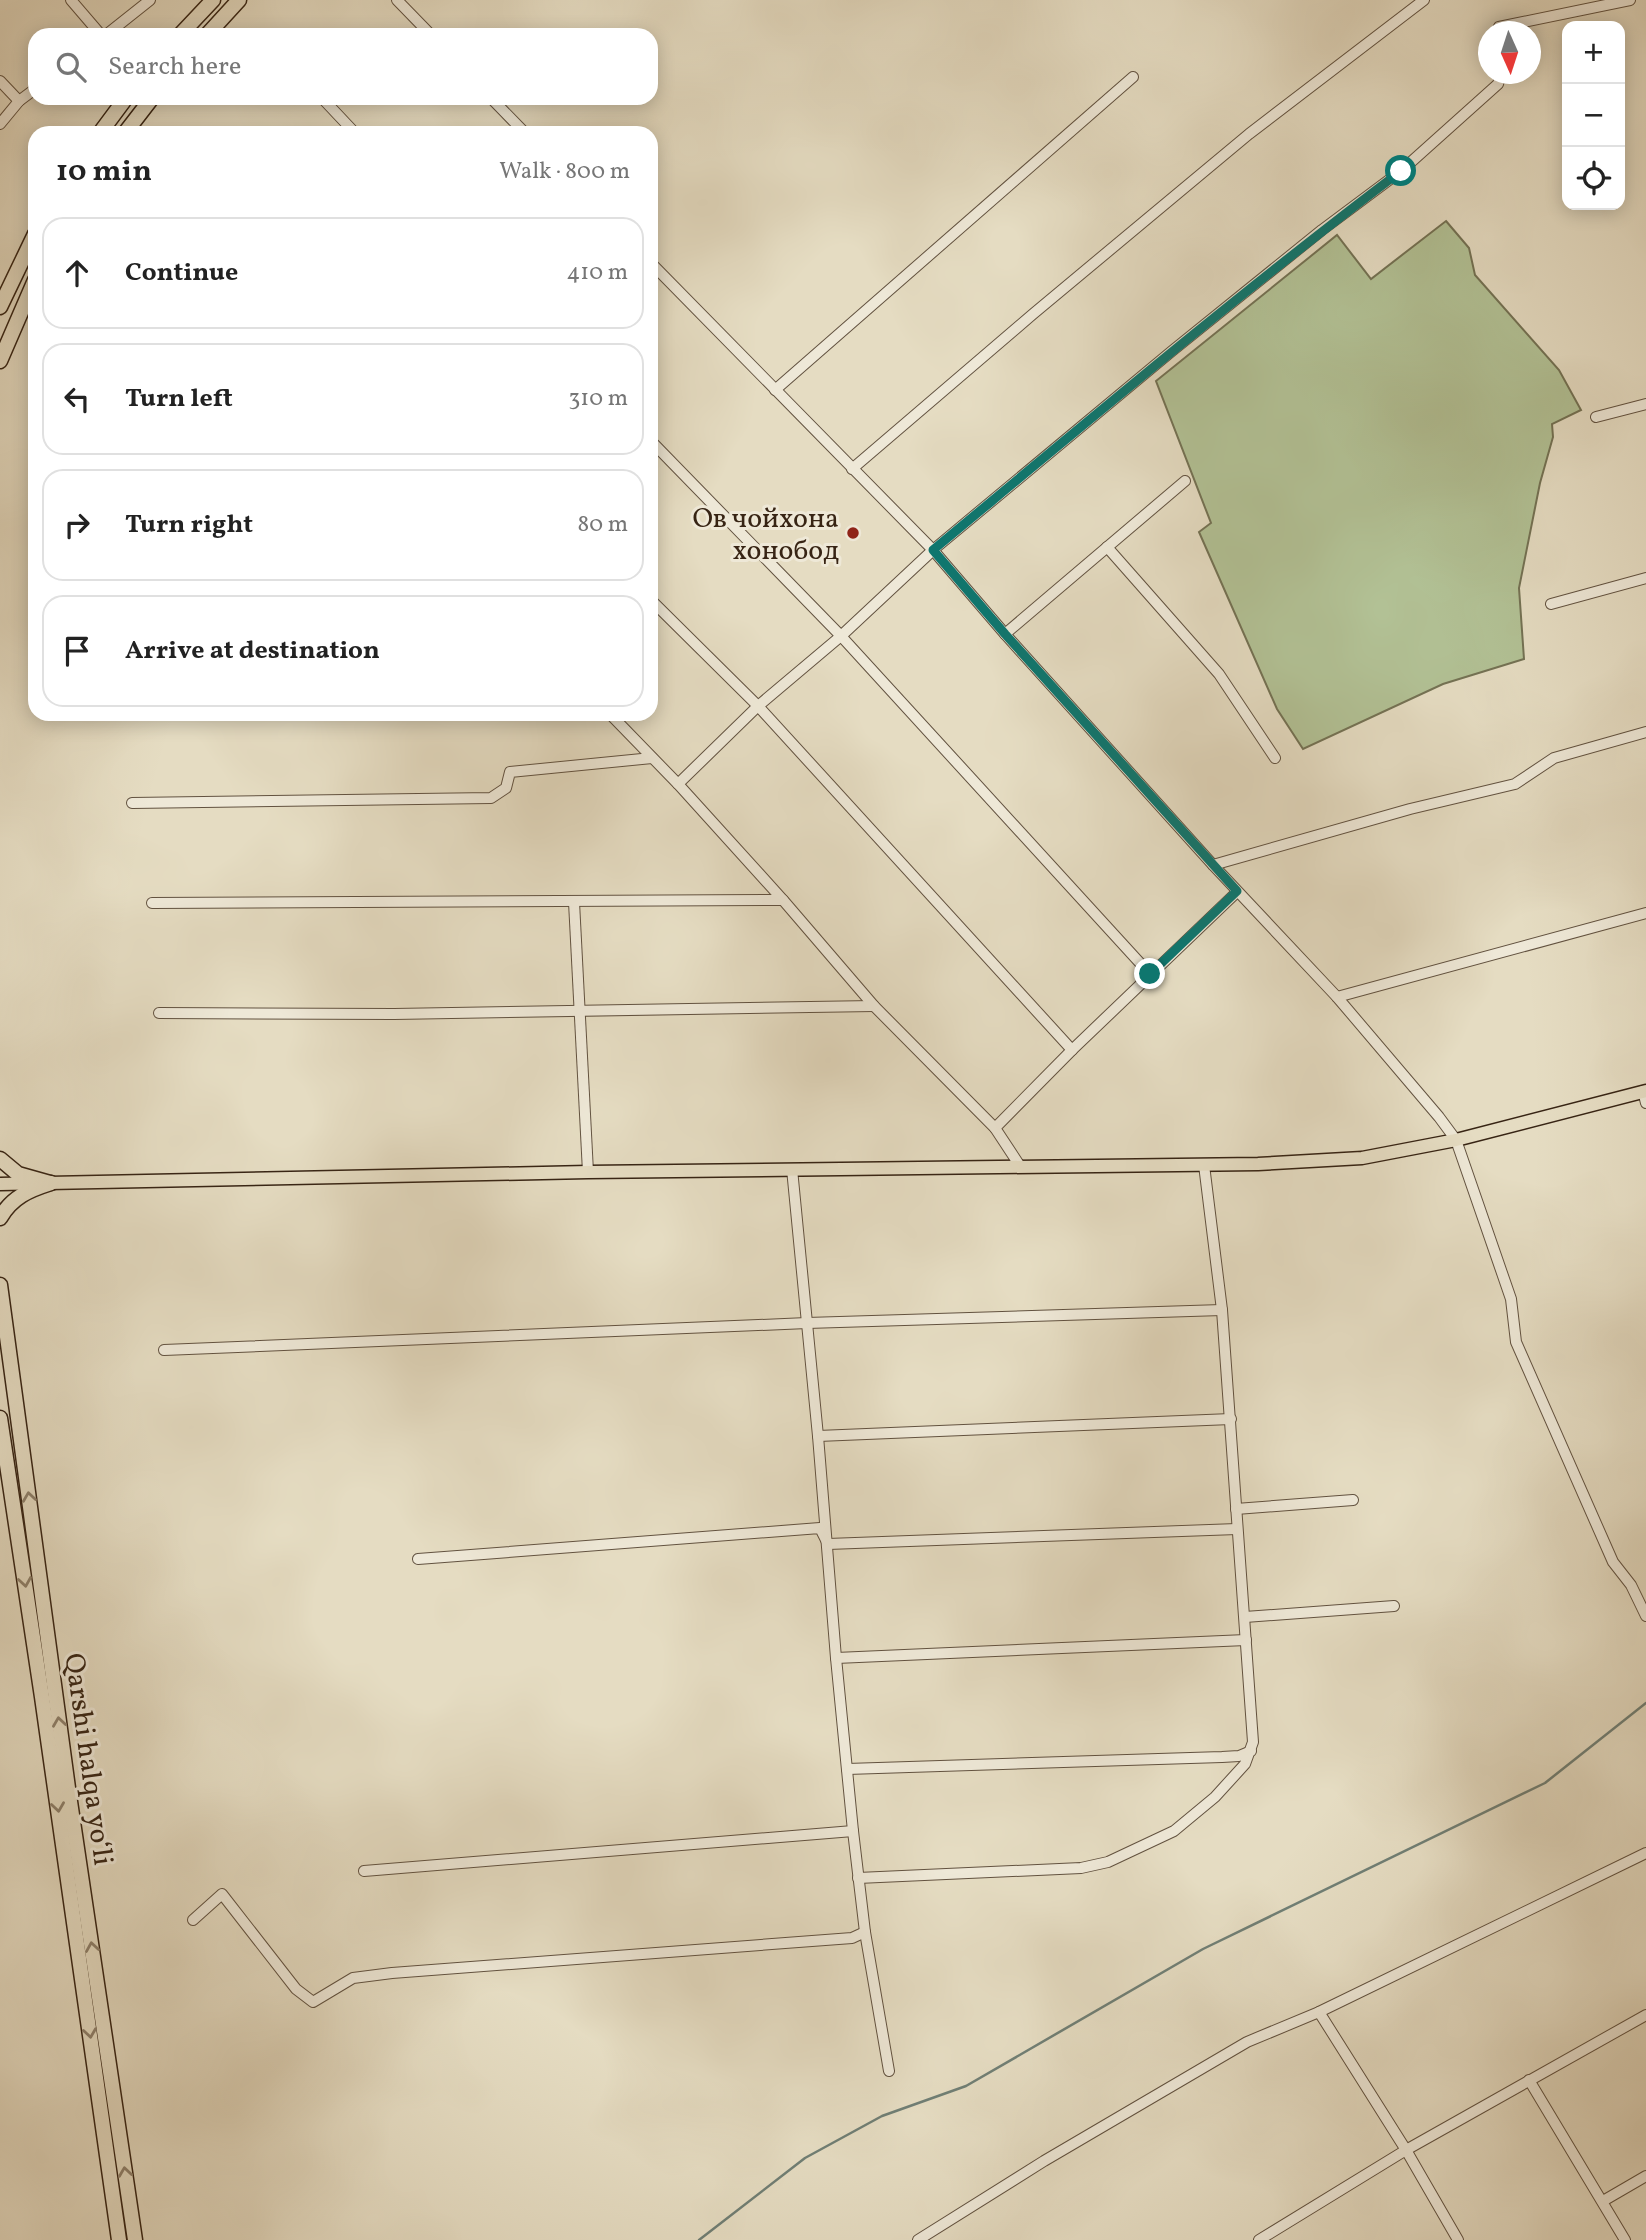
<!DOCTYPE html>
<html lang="en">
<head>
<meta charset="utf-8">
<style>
  body { margin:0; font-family:Vollkorn,serif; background:#f2f2f2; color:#222 }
  .controls { position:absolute; right:21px; top:21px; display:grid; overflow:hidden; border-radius:14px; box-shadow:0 4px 18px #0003 }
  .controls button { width:63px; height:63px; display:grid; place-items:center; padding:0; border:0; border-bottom:2px solid #e0e0e0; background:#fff; color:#222; font:35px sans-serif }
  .compass { position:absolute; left:1478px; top:21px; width:63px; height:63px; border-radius:50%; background:#fff; box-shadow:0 4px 18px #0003; rotate:177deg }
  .stop { position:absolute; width:21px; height:21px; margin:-16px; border:5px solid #0f766e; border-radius:50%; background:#fff }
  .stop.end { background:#0f766e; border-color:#fff; box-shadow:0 2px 7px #0008 }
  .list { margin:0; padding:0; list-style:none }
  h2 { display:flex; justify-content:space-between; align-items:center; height:91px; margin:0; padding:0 28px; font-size:30px }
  h2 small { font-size:23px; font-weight:400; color:#767676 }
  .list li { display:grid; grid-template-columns:46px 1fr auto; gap:21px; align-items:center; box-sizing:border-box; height:112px; margin:0 14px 14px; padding:0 14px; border:2px solid #e0e0e0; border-radius:21px }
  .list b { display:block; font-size:26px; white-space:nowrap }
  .list em { font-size:23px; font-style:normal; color:#767676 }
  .icon { flex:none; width:38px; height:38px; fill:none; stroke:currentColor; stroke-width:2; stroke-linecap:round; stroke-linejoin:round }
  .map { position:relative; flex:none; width:1646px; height:2240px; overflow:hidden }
  .search { position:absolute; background:#fff; box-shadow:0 4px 18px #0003; left:28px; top:28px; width:630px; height:77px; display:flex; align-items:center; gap:18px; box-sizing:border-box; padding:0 24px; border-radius:21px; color:#767676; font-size:26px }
  .panel { position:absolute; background:#fff; box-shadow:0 4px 18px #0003; left:28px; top:126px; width:630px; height:595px; border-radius:21px }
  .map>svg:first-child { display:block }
</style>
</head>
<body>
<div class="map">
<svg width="1646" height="2240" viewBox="0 0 1646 2240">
  <rect width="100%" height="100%" fill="#e5dcc2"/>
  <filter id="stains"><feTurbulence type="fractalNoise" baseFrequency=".00286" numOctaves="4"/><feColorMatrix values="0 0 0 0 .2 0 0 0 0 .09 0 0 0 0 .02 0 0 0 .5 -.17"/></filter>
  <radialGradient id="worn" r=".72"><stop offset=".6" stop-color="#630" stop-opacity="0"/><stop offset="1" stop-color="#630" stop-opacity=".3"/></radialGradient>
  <polygon fill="#b2c195" stroke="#747254" stroke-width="2" points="1446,221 1469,248 1475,275 1559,370 1581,410 1552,424 1553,437 1540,483 1519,588 1524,659 1443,684 1303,749 1277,709 1199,532 1211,523 1156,381 1337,235 1371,279"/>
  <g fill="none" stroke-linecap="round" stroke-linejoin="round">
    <polyline stroke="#707f75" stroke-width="2.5" points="699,2240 805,2158 882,2116 966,2086 1203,1949 1545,1783 1646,1703"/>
    <g stroke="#625240" stroke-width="12">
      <g id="minor">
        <polyline points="71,0 101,35"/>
        <polyline points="397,0 431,35"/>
        <polyline points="1499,32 1499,27 1630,0"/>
        <polyline points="106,35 150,0"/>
        <polyline points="0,81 19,101"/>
        <polyline points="322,98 355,133"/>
        <polyline points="491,98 525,133"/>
        <polyline points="0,124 19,101 35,89"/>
        <polyline points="651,263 933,550 1005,634 1213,865 1337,997 1439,1117 1456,1140 1511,1299 1516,1342 1613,1562 1631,1585 1646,1616"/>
        <polyline points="775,390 1133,77"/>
        <polyline points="1596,417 1646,404"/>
        <polyline points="651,441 841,636 1150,974"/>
        <polyline points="852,469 1033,314 1249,134 1424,0"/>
        <polyline points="1107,547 1219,674 1275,758"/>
        <polyline points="651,600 758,706 1072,1050"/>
        <polyline points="1551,604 1646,578"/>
        <polyline points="1005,634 1185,481"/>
        <polyline points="610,714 678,784 783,900 874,1006 995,1128"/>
        <polyline points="678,784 758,706 841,636 933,550 1172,351 1322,230 1401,171 1498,84 1501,74"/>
        <polyline points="132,803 491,798 506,788 510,772 652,758"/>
        <polyline points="1213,865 1410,809 1515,784 1554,758 1646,732"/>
        <polyline points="574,902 588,1172"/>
        <polyline points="152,903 783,900"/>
        <polyline points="1337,997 1646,913"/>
        <polyline points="159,1013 394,1014 874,1006"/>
        <polyline points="1643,1091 1646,1103"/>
        <polyline points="1020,1166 995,1128 1072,1050 1237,892"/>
        <polyline points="792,1169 818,1436 836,1658 853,1831 865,1932 889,2071"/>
        <polyline points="164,1350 807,1323 1222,1310"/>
        <polyline points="818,1436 1231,1419"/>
        <polyline points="1236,1509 1353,1500"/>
        <polyline points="418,1559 820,1528 828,1544 1237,1529"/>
        <polyline points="1245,1617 1394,1606"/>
        <polyline points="836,1658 1246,1640"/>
        <polyline points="847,1769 1222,1757 1239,1756 1251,1751"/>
        <polyline points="364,1871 853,1831"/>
        <polyline points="858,1878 1081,1868 1108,1862 1174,1831 1215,1797 1245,1764 1253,1742 1222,1310 1204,1165"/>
        <polyline points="193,1920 222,1894 296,1989 313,2002 353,1978 392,1973 852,1938 865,1932"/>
        <polyline points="1319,2012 1406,2150 1458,2240"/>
        <polyline points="1529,2080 1625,2240"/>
        <polyline points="1603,2201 1646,2176"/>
        <polyline points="918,2240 1044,2161 1247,2042 1319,2012 1646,1853"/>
        <polyline points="1259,2240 1406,2150 1646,2015"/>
      </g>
    </g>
    <g stroke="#372414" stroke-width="15">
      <polyline id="major" points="0,1184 588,1172 1258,1164 1362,1158 1456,1140 1646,1091"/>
    </g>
    <g stroke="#372414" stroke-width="17">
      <g id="highway">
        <polyline points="180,35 213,0"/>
        <polyline points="207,35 239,0"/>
        <polyline points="100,133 126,98"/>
        <polyline points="125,133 152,98"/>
        <polyline points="0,307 35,234"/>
        <polyline points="0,361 35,280"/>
        <polyline points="0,1159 18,1174 50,1183"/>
        <path d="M0 1218C12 1197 29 1190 51 1183"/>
        <polyline points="0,1285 68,1788 135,2240"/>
        <polyline points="0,1418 42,1697 119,2240"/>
      </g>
    </g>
    <use href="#minor" stroke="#eee8d7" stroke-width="10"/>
    <use href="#major" stroke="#e5dcc2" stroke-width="12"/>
    <use href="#highway" stroke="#e5dcc2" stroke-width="14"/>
  </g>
  <defs><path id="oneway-chevron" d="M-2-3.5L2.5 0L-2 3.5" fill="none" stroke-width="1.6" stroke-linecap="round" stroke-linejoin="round" transform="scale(1.75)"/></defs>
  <g stroke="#8e806b">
    <use href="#oneway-chevron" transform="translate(29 1497) rotate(-98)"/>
    <use href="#oneway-chevron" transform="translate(25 1582) rotate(81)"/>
    <use href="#oneway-chevron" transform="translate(59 1722) rotate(-98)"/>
    <use href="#oneway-chevron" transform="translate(58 1807) rotate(82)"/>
    <use href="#oneway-chevron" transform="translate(92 1947) rotate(-99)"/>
    <use href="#oneway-chevron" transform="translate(90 2033) rotate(82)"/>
    <use href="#oneway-chevron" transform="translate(125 2172) rotate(-98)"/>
  </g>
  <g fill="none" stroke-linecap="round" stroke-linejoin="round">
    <path stroke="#0f766e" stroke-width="9" d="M1150 974 1237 891 1005 634 933 550C1087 422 1241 292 1401 171"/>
  </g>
  <circle fill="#8f2418" stroke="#eee8d7" stroke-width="2.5" cx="853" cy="533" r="7"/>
  <g text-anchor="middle" stroke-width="6" stroke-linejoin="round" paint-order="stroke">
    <g font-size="28" fill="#372414" stroke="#eee8d7" text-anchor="end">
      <text x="839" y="527">Ов чойхона<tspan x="839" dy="32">хонобод</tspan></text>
    </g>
    <g font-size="28" fill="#372414" stroke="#eee8d7">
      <text transform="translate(90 1759) rotate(82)" y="10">Qarshi halqa yoʻli</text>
    </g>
  </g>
  <rect width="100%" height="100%" filter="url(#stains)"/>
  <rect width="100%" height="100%" fill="url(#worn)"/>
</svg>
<div class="controls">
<button>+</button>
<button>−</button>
<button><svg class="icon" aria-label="locate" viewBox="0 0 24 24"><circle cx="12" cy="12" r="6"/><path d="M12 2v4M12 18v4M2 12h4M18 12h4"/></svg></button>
</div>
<svg class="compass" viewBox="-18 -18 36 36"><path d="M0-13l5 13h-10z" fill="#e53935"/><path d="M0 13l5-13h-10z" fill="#767676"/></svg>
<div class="stop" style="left:1401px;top:171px"></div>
<div class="stop end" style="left:1150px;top:974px"></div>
<div class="search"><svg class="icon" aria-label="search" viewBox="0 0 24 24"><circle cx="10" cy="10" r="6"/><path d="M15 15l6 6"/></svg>Search here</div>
<section class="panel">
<h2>10 min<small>Walk · 800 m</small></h2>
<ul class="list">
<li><svg class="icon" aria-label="ahead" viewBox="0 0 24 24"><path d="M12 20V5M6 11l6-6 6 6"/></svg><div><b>Continue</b></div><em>410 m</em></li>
<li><svg class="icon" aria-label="left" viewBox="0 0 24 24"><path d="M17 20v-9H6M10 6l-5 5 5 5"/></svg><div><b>Turn left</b></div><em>310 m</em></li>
<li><svg class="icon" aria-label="right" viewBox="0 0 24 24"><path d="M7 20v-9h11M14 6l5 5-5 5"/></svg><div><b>Turn right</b></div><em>80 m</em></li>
<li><svg class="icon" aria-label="arrive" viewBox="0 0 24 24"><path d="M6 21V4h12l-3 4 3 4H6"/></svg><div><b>Arrive at destination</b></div></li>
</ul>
</section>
</div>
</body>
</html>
